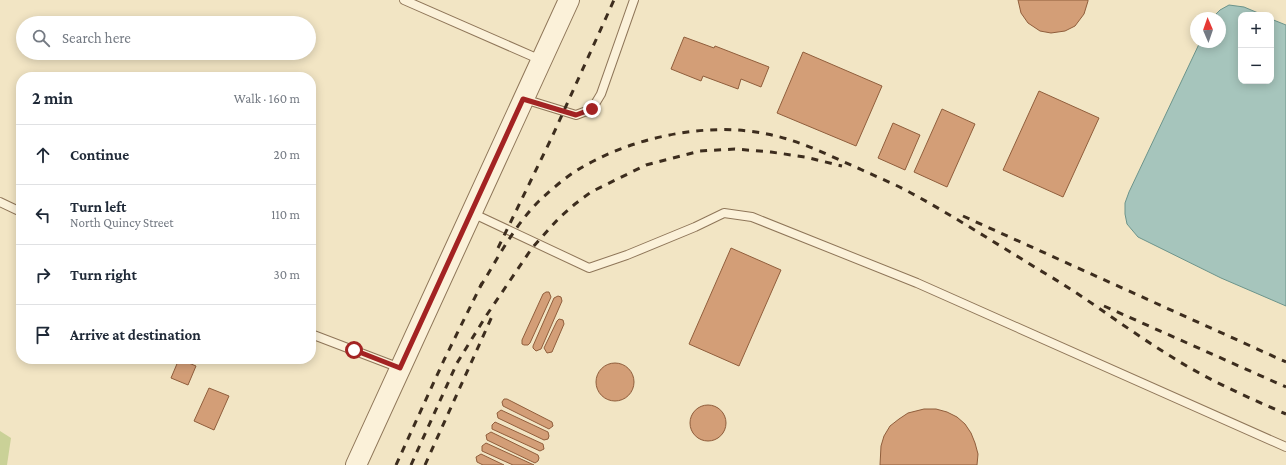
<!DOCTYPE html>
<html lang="en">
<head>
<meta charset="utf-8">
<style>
  body { margin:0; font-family:"Crimson Pro",serif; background:#f6f6f7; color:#1f2937 }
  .controls { position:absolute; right:12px; top:12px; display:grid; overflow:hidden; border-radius:8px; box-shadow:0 2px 10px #0003 }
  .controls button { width:36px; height:36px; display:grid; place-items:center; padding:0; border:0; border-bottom:1px solid #e0e1e3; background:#fff; color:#1f2937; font:20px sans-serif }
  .compass { position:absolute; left:1190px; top:12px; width:36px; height:36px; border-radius:50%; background:#fff; box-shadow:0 2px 10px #0003; rotate:358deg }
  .stop { position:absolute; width:12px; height:12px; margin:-9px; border:3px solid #a32323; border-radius:50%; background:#fff }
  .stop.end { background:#a32323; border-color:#fff; box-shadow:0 1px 4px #0008 }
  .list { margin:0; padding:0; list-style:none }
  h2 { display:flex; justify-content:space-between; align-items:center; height:52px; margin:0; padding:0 16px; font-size:17px }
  h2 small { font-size:13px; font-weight:400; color:#747a83 }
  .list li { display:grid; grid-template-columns:26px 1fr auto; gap:12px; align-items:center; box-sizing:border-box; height:60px; padding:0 16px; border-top:1px solid #e0e1e3 }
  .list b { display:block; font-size:15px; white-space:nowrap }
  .list p { margin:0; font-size:13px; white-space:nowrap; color:#747a83 }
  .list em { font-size:13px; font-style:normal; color:#747a83 }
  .icon { flex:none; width:22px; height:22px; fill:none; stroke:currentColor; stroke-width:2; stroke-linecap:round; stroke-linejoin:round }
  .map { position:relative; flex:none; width:1286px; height:465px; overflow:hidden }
  .search { position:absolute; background:#fff; box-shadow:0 2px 10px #0003; left:16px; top:16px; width:300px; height:44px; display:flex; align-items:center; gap:10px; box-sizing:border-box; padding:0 14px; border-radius:22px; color:#747a83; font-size:15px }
  .panel { position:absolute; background:#fff; box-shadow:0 2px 10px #0003; left:16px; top:72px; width:300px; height:292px; border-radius:16px }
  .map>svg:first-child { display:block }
</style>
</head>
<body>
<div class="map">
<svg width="1286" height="465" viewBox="0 0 1286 465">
  <rect width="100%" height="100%" fill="#f2e5c4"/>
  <polygon fill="#cad197" points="0,431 11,438 7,465 0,465"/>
  <polygon fill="#a6c5bc" stroke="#6c948b" points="1229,5 1244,7 1263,15 1241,15 1241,81 1271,81 1271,19 1286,25 1286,306 1221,278 1138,237 1127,224 1125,214 1125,203 1129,192 1200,42 1220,42 1220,18 1212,18 1220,10"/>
  <g fill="#d39e77" stroke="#905e3c">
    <polygon points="1018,0 1088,0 1088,1 1084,14 1075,26 1065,31 1051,33 1040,31 1028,23 1021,13"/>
    <polygon points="684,37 714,48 715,46 769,67 761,87 741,79 738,89 703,76 701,81 671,69"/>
    <polygon points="803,52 882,86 856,146 777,113"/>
    <polygon points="1039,91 1099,118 1063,197 1003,170"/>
    <polygon points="942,109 975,124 947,187 914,172"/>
    <polygon points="893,123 920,135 905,170 878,158"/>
    <polygon points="731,248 781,270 739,366 689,344"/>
    <polygon points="546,292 549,292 551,297 530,343 528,345 524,345 522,344 522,340 543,294"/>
    <polygon points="558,296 561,297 562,301 541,349 536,351 533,348 533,346 554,298"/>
    <polygon points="559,319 563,320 564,324 552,352 547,353 544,348 557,321"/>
    <polygon points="179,359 196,366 188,385 171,378"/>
    <circle cx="615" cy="382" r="19"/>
    <polygon points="209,388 229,396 214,430 194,421"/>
    <polygon points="504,399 507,399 552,422 553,426 549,429 503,406 502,402"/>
    <circle cx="708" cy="423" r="18"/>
    <polygon points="924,409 936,409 947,412 957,417 965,424 971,433 975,443 978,454 977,465 880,465 881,446 884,436 890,426 899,419 908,413"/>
    <polygon points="501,410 548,432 549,436 548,439 544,440 498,418 497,413"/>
    <polygon points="495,422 543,444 544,449 540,451 492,429 492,425"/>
    <polygon points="491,432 538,455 539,458 538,461 535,463 487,440 486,435"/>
    <polygon points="486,443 534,465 513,465 482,451 482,446"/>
    <polygon points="481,454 504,465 483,465 477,462 476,457"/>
  </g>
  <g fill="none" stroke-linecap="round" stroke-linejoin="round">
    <g stroke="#8f7659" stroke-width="10">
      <g id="service">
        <polyline points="404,0 541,60"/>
        <polyline points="524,99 576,115 592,109 601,94 634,0"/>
        <polyline points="0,202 21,212"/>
        <polyline points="472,213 589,268 627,255 695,227 724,213 752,217 917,283 1286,447"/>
        <polyline points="311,334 400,368"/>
      </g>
    </g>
    <g stroke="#8f7659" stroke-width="22">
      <polyline id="tertiary" points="356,465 569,0"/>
    </g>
    <use href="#service" stroke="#fbf1d9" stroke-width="8"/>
    <use href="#tertiary" stroke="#fbf1d9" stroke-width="20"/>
    <g stroke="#3d2d1e" stroke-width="3" stroke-dasharray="7 7" stroke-linecap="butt">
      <polyline points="963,216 1286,362"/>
      <polyline points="498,248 552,137 614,0"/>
      <path d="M480 287C498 258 514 226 539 201 550 191 563 179 576 171 628 138 706 121 767 134 799 140 830 156 860 169 877 177 895 184 911 193 950 214 987 238 1025 261 1037 269 1050 276 1061 283 1099 307 1134 334 1172 357 1208 380 1247 397 1286 414"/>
      <polyline points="1104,306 1286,387"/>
      <polyline points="396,465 444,360 482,283"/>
      <polyline points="411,465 457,363 486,316 532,248 559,218 575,204 591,192 646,165 700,151 735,149 771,152 805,157 842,166"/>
      <polyline points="425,465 494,312"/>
    </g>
  </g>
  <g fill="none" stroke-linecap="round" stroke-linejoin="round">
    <polyline stroke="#a32323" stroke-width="5" points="354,350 400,368 523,99 576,115 592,109"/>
  </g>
</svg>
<div class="controls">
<button>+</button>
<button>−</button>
</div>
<svg class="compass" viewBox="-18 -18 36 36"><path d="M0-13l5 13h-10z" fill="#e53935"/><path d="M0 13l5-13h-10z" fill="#747a83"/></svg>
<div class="stop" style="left:354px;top:350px"></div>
<div class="stop end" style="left:592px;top:109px"></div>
<div class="search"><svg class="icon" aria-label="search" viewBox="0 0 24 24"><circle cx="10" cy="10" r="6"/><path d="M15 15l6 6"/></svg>Search here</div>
<section class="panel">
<h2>2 min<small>Walk · 160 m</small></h2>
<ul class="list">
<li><svg class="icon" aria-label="ahead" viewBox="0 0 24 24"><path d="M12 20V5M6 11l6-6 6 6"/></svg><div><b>Continue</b></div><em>20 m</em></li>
<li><svg class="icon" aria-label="left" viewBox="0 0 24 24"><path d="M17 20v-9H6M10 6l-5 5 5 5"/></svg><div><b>Turn left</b><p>North Quincy Street</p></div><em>110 m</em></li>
<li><svg class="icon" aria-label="right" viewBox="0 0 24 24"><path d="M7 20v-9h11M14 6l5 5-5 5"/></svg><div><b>Turn right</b></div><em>30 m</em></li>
<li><svg class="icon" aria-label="arrive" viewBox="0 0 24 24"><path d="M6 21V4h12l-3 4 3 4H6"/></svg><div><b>Arrive at destination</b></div></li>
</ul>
</section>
</div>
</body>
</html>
